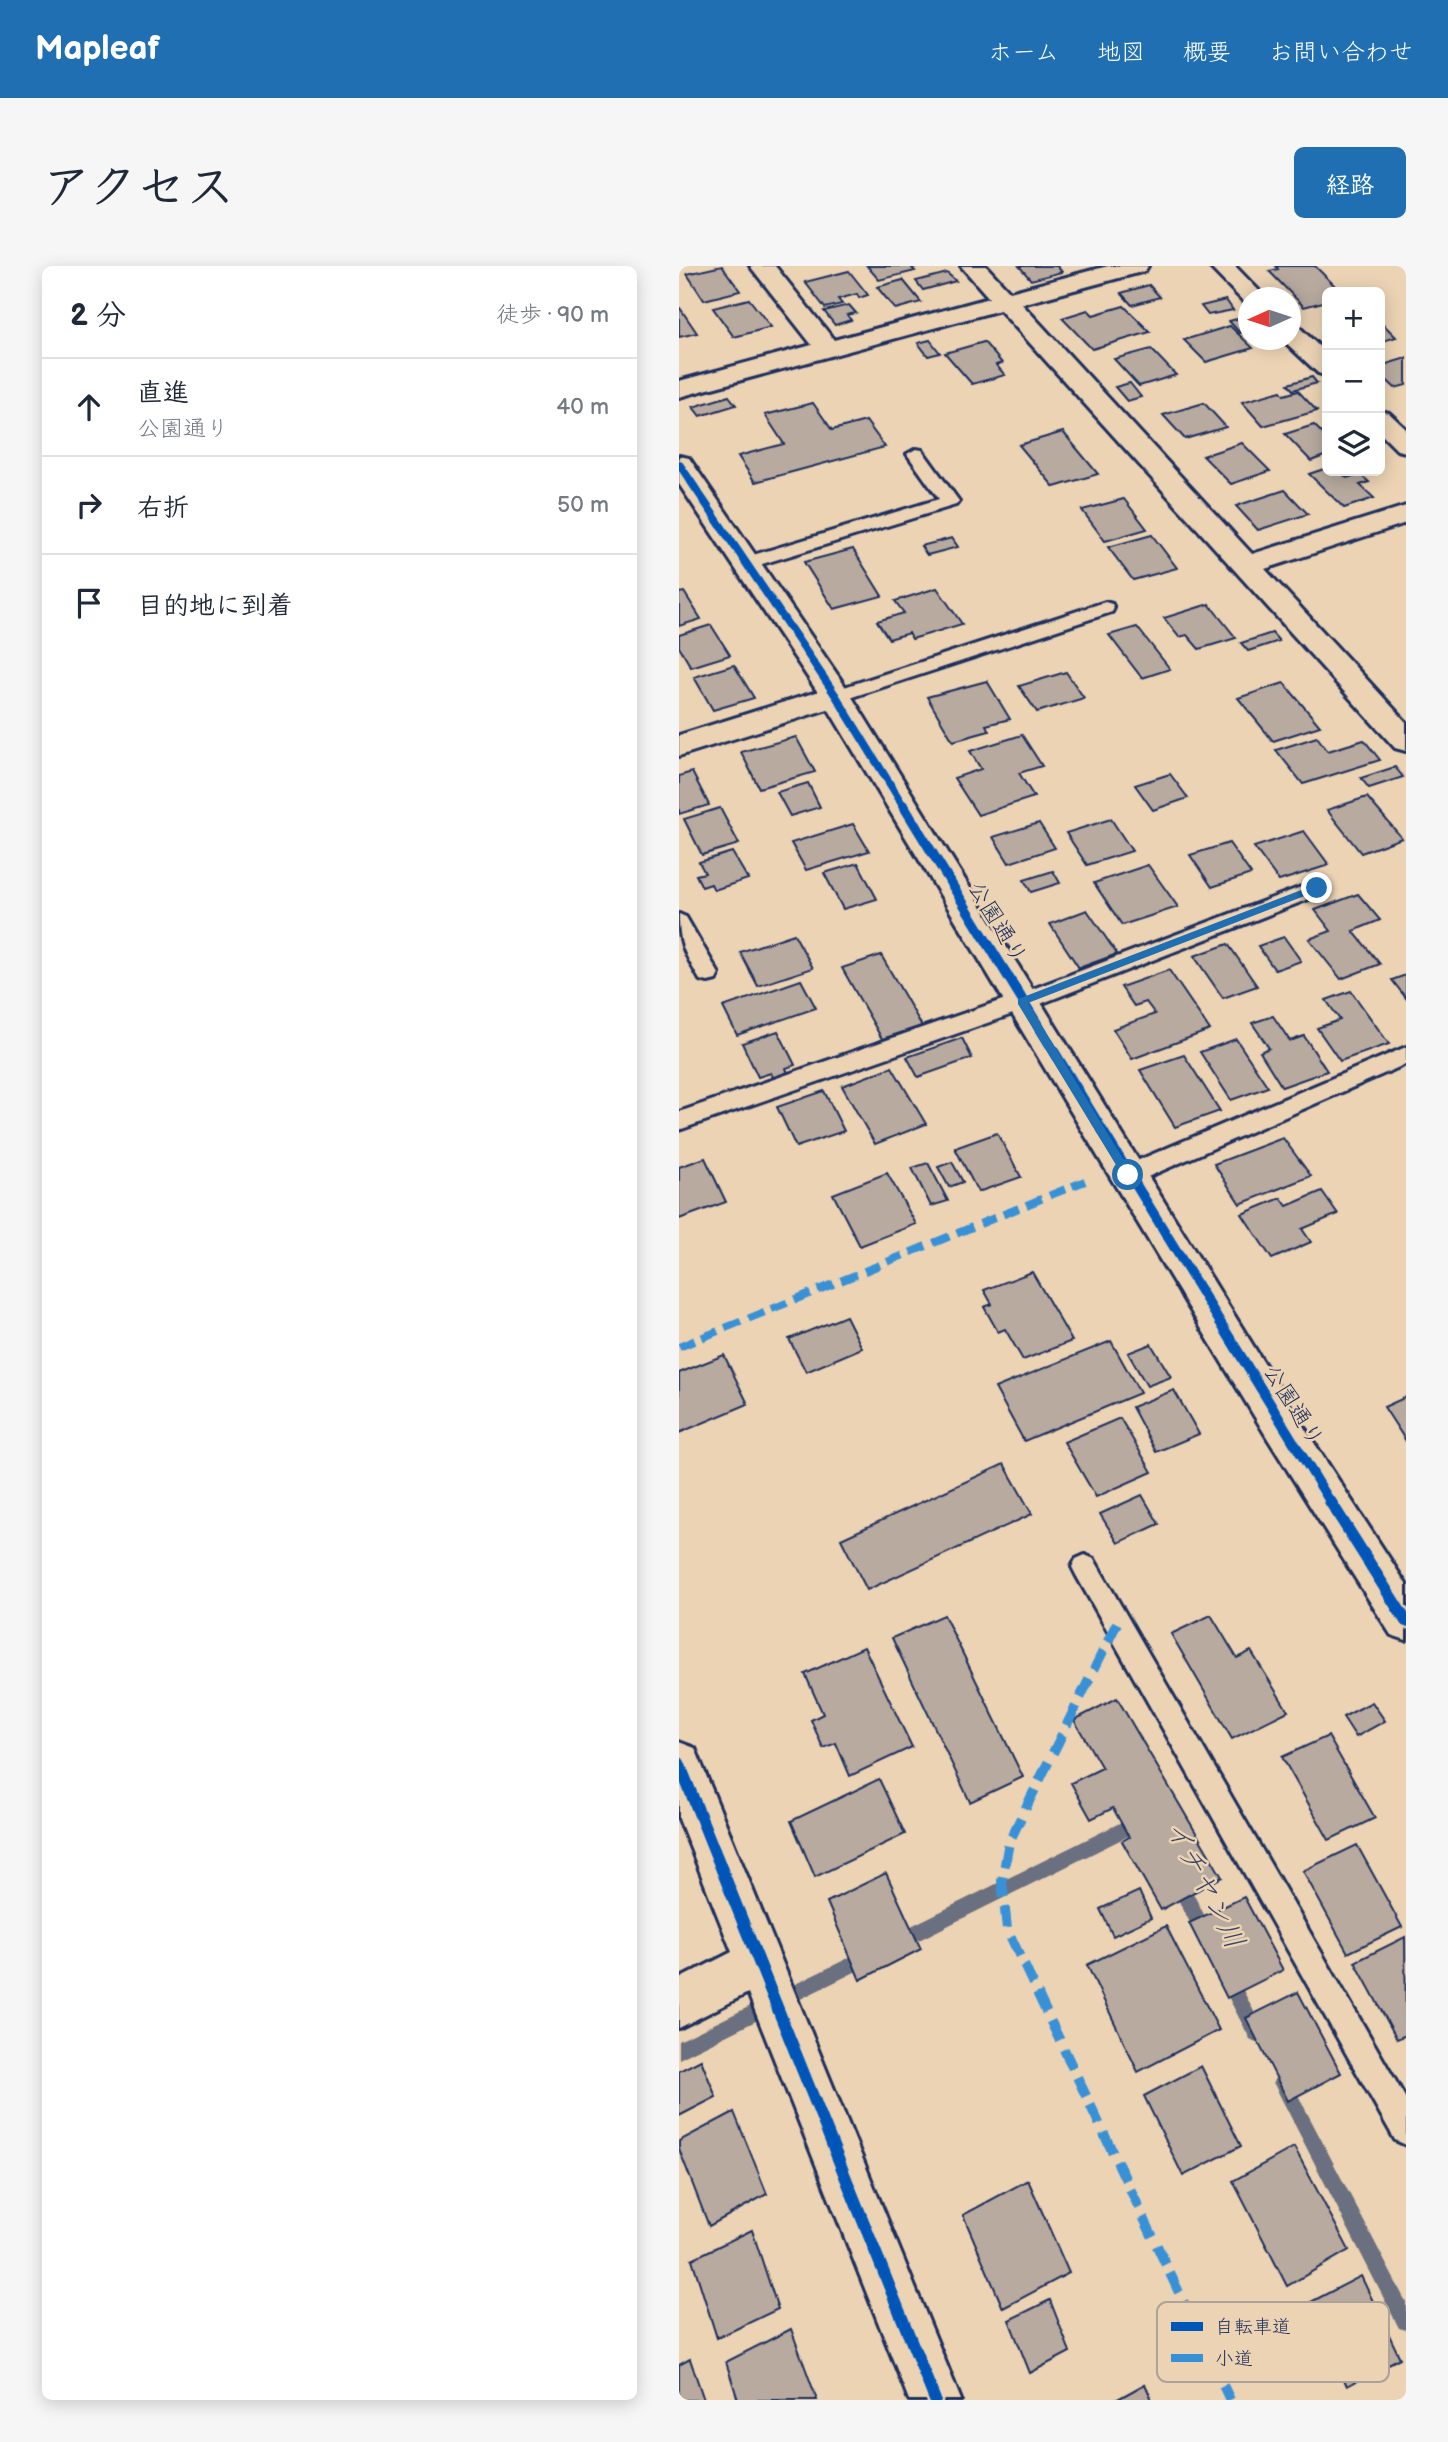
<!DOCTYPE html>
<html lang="ja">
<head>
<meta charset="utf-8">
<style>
  body { margin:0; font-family:"Balsamiq Sans","Klee One",sans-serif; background:#f6f6f7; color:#1f2937 }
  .controls { position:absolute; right:21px; top:21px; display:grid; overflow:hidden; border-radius:10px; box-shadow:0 4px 18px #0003 }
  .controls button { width:63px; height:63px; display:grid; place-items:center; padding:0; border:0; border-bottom:2px solid #e0e1e3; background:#fff; color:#1f2937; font:35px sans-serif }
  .compass { position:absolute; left:559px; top:21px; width:63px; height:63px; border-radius:50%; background:#fff; box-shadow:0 4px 18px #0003; rotate:267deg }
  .stop { position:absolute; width:21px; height:21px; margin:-16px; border:5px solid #1f6fb2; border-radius:50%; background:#fff }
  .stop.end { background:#1f6fb2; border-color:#fff; box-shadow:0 2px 7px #0008 }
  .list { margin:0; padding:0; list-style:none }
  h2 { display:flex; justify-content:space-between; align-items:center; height:91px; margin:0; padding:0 28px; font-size:30px }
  h2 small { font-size:23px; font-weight:400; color:#747a83 }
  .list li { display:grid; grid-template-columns:46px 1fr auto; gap:21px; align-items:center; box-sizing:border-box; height:98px; padding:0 28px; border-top:2px solid #e0e1e3 }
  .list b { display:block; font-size:26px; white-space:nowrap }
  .list p { margin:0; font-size:23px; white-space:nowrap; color:#747a83 }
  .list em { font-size:23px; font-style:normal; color:#747a83 }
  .icon { flex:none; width:38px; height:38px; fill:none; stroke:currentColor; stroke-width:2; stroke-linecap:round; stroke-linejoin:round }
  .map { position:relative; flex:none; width:727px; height:2134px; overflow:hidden; border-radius:10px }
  header { display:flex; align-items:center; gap:42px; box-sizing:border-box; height:98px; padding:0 35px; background:#1f6fb2; color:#fff }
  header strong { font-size:33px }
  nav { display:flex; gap:38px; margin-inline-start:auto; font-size:24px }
  .intro { display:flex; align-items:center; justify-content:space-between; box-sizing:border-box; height:168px; padding:0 42px }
  h1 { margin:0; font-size:49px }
  .button { padding:18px 32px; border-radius:10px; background:#1f6fb2; color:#fff; font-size:24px; font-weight:700 }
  main { display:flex; gap:42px; padding:0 42px }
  aside { flex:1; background:#fff; border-radius:10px; box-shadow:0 4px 18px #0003 }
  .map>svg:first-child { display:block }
</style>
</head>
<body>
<header>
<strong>Mapleaf</strong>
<nav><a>ホーム</a><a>地図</a><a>概要</a><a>お問い合わせ</a></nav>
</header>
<div class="intro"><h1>アクセス</h1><a class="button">経路</a></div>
<main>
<aside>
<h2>2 分<small>徒歩 · 90 m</small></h2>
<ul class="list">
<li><svg class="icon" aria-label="ahead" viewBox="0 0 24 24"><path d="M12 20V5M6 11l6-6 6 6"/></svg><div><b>直進</b><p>公園通り</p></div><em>40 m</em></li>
<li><svg class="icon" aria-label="right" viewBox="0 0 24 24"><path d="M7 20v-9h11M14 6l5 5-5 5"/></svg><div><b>右折</b></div><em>50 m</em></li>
<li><svg class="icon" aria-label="arrive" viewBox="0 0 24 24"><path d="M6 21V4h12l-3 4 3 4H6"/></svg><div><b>目的地に到着</b></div></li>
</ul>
</aside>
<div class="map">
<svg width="727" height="2134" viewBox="0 0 727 2134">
  <rect width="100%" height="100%" fill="#ecd3b4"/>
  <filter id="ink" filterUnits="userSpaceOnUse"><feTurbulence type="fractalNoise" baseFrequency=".0143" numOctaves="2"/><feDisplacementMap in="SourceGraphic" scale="14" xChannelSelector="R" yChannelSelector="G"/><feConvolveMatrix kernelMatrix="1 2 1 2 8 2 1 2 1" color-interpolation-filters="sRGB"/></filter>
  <g filter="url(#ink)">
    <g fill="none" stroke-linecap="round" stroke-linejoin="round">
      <g fill="#6b6f7f" fill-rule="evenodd">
        <polygon points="463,1546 469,1548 471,1554 469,1560 224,1682 218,1684 212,1682 210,1676 212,1670"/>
        <polygon points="498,1606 504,1608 532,1662 534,1668 532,1674 526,1676 520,1674 492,1620 490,1614 492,1608"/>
        <polygon points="190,1682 196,1684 198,1690 196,1696 0,1793 0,1775"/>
        <polygon points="548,1702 554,1705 583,1761 586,1767 583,1773 577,1776 571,1773 542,1717 539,1711 542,1705"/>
        <polygon points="603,1807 609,1810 727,2036 727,2064 720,2062 597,1822 594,1816 597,1810"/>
      </g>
    </g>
    <g fill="#b8aa9f" stroke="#1b2f5e" stroke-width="2">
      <polygon points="43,0 61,25 25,34 8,8"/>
      <polygon points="188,0 239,0 233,2 236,5 200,14"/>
      <polygon points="340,0 378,0 383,6 352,14"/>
      <polygon points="597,0 636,0 662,26 648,26 648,35 625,41 590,5 599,3"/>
      <polygon points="170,5 189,29 180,32 178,28 159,33 163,38 146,42 126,16"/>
      <polygon points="268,7 277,15 244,24 237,15"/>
      <polygon points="224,14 242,36 216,43 198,21"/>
      <polygon points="470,19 481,31 453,39 442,27"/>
      <polygon points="70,33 92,61 55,71 34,42"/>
      <polygon points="547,34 554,44 529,49 522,40"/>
      <polygon points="170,39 177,47 168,49 172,54 156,59 145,45"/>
      <polygon points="445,40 471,66 413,83 383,52 409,44 414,49"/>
      <polygon points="0,42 1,42 18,67 0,71"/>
      <polygon points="569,50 570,64 561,67 550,55"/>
      <polygon points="701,55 717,71 701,76"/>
      <polygon points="551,60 574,82 527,96 505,74"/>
      <polygon points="251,74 261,87 249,90 239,77"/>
      <polygon points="305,76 323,97 317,99 326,109 293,118 266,87"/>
      <polygon points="472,83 497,109 460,120 435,93"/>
      <polygon points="727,92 727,119 716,122 701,108 701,100"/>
      <polygon points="633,111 638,117 614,124 609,118"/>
      <polygon points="451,117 462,131 448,135 436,121"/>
      <polygon points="602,125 605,129 619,125 638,145 584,160 563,136"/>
      <polygon points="50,130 57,139 21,150 14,141"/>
      <polygon points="134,137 153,164 187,155 206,181 76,216 59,190 105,178 86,149"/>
      <polygon points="525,137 547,161 506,173 484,149"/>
      <polygon points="635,159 648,172 648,189 632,195 606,168"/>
      <polygon points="384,166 419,208 375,221 340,179"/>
      <polygon points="563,177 591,205 552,218 524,190"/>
      <polygon points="648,202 648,205 660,205 668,212 681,208 690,216 681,219 695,232 665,242 630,208"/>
      <polygon points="606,224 629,248 579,264 557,240"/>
      <polygon points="445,233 468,263 426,275 403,244"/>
      <polygon points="473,269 498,302 454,314 429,281"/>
      <polygon points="273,272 279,281 248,289 242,280"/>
      <polygon points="174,283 203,330 155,343 125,296"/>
      <polygon points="258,322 283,358 233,373 230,367 210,373 198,355 225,347 216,335"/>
      <polygon points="5,326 22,353 0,360 0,327"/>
      <polygon points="530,338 557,372 520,383 508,369 500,371 485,352"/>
      <polygon points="32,359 51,389 12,401 0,381 0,369"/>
      <polygon points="458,361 491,403 463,412 430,369"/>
      <polygon points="593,367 600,375 569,385 562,377"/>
      <polygon points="55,399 75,432 34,444 15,411"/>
      <polygon points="387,406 405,432 358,446 340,420"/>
      <polygon points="308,415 331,453 307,459 310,465 274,475 248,431"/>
      <polygon points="605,417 641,460 594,475 559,432"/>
      <polygon points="343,469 363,500 340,507 355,531 299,549 275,512 302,503 291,485"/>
      <polygon points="117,471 136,506 80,522 62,486"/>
      <polygon points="638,471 649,485 685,474 701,494 624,518 597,484"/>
      <polygon points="716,501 724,511 690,522 682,512"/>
      <polygon points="13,506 30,539 0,548 0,510"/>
      <polygon points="491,508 509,532 474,544 456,519"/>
      <polygon points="129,517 141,541 111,550 98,526"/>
      <polygon points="688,531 723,572 682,587 648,544"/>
      <polygon points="41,542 60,578 23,589 5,553"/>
      <polygon points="432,553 453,585 408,599 387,567"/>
      <polygon points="360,557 376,582 330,597 314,571"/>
      <polygon points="174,558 190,585 127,604 112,577"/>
      <polygon points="625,565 650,599 600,615 575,581"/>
      <polygon points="550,577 572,608 533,621 511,589"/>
      <polygon points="53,586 69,613 35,624 32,618 23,621 17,609 26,607 20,596"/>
      <polygon points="179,597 198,633 164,643 145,607"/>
      <polygon points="469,599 499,641 443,659 415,617"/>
      <polygon points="374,605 381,617 352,626 345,614"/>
      <polygon points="679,628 701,654 674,665 701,698 662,713 630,673 652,665 636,644"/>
      <polygon points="408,644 438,688 400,702 371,658"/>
      <polygon points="115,668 134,702 79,720 61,686"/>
      <polygon points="605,671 622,695 596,704 579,680"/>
      <polygon points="549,678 578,720 544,732 515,690"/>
      <polygon points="202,689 243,760 203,773 163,702"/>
      <polygon points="490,704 531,764 453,793 434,763 476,748 467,736 455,740 442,721"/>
      <polygon points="727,709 727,732 713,714"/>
      <polygon points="122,714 137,742 58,769 44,741"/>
      <polygon points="672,725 710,778 661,795 638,762 661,754 647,734"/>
      <polygon points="594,750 611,775 625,770 648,805 603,821 581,786 590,782 573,757"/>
      <polygon points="99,765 116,799 107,802 110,810 96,815 92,807 79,811 63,777"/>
      <polygon points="283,772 293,792 239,811 228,791"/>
      <polygon points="557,773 589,821 552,834 521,786"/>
      <polygon points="505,789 541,845 496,861 461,804"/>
      <polygon points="213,801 247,858 196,878 163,820"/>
      <polygon points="145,825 165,865 117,881 98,841"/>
      <polygon points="318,867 342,911 299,926 276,882"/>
      <polygon points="604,872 632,910 561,938 535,898"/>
      <polygon points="26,892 47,936 0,953 0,901"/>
      <polygon points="273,896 284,916 270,921 259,901"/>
      <polygon points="249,897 269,935 252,940 233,902"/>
      <polygon points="208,907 237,958 181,980 154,928"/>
      <polygon points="643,925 659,948 623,963 632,976 593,993 563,948 602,932 608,940"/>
      <polygon points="353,1006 393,1075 344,1094 326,1063 319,1066 305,1041 313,1038 305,1024"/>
      <polygon points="167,1050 183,1082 127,1106 110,1073"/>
      <polygon points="432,1075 461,1127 345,1175 316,1122"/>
      <polygon points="472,1078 492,1111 468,1120 449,1087"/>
      <polygon points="45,1089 69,1138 0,1167 0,1107"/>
      <polygon points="495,1124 520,1168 477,1186 453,1141"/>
      <polygon points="727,1131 727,1175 705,1141"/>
      <polygon points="441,1152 473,1206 417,1231 385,1176"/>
      <polygon points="325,1198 353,1248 188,1324 162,1273"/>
      <polygon points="463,1229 480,1258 439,1277 421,1248"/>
      <polygon points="265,1349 344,1511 291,1536 213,1372"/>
      <polygon points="532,1349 558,1392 572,1385 609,1445 553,1473 492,1368"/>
      <polygon points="185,1381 233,1481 171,1510 157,1477 144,1482 132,1454 144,1448 126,1408"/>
      <polygon points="438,1432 543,1611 482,1644 443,1575 450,1571 434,1542 412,1553 392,1517 423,1502 395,1454"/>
      <polygon points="693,1436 706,1455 677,1471 664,1451"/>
      <polygon points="649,1470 696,1552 650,1574 603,1491"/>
      <polygon points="200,1513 226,1568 136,1611 112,1555"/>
      <polygon points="678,1579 723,1661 669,1687 624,1605"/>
      <polygon points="207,1607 242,1683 181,1714 148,1636"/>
      <polygon points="460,1625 472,1652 434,1670 421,1643"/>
      <polygon points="565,1631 604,1704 548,1732 510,1657"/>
      <polygon points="487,1660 540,1764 459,1806 408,1699"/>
      <polygon points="726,1671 727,1769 718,1773 676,1696"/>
      <polygon points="619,1726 662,1807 609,1835 567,1752"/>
      <polygon points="22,1794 37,1831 0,1850 0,1805"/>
      <polygon points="522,1800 562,1880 504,1910 465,1830"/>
      <polygon points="55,1846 88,1928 30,1960 0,1883 0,1875"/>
      <polygon points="615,1881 670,1984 608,2020 554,1915"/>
      <polygon points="349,1914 390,2007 324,2042 284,1949"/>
      <polygon points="73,1964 99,2043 38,2072 13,1993"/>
      <polygon points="682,2010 721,2092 668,2120 630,2037"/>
      <polygon points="371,2034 391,2086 351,2107 330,2054"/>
      <polygon points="112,2063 138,2134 59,2134 47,2096"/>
      <polygon points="11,2093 25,2134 0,2134 0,2099"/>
      <polygon points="466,2118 473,2134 437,2134"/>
    </g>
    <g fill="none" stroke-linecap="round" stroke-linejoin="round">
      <g stroke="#1b2f5e" stroke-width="6">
        <g id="lane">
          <polygon points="237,183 243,184 277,231 280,235 277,239 73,301 61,301 58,297 61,293 260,233 228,188"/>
          <polygon points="426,336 433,338 435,342 433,346 164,434 150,434 147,430 150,426"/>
          <polygon points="638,615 645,617 648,622 645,627 351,742 0,864 0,846 335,730"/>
          <path d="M0 648 7 651 40 708 37 714 29 716 21 714C6 687 0 680 0 648Z"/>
          <polygon points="727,781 727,798 457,916 449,918 441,916 437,909 441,902"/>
          <polygon points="406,1289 415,1293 727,1833 727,1879 716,1874 397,1309 393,1301 397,1293"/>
        </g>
      </g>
      <g stroke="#1b2f5e" stroke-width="6">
        <g id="street">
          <polygon points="71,0 96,0 155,74 310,32 282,0 307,0 331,26 429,0 469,0 466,5 343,38 573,288 727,240 727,257 586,303 727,456 727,485 716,482 321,44 0,131 0,115 133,79"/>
          <polygon points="530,0 556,0 587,32 570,32 570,38 566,37"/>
          <polygon points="612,59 621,62 648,88 648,110 639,107 604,74 612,74"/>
          <polygon points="701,145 710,147 727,163 727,186 718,184 701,167"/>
          <polygon points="157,420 168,423 172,430 168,437 0,490 0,469"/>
          <polygon points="0,1476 16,1482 22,1497 282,2134 230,2134 69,1727 0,1762 0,1713 53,1686 0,1553"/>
        </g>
      </g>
      <g stroke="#1b2f5e" stroke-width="6">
        <polygon id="secondary" points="0,190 10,192 168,423 617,1149 727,1318 727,1374 712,1369 589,1173 144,434 0,218"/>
      </g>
      <use href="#lane" fill="#ecd3b4" fill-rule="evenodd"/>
      <use href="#street" fill="#ecd3b4" fill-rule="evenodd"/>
      <use href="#secondary" fill="#ecd3b4" fill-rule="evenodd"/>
      <polyline stroke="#3891d7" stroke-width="8" stroke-dasharray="17 8" stroke-linecap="butt" points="0,1081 406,915"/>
      <polyline stroke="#3891d7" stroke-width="10" stroke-dasharray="21 10" stroke-linecap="butt" points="438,1357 330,1576 323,1615 328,1663 551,2134"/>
      <g stroke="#ecd3b4" stroke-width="11">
        <polyline id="cycleway-far2" points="0,198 157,430 225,541"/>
      </g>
      <g stroke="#ecd3b4" stroke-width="14">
        <polyline id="cycleway-far1" points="224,539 652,1237"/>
      </g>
      <g stroke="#ecd3b4" stroke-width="17">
        <g id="cycleway">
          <polyline points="651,1235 727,1355"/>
          <polyline points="0,1497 256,2134"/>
        </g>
      </g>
      <use href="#cycleway-far2" stroke="#0057b8" stroke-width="8"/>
      <use href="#cycleway-far1" stroke="#0057b8" stroke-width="10"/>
      <use href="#cycleway" stroke="#0057b8" stroke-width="12"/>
    </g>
  </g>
  <polygon fill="#1f6fb2" points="638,618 641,619 641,624 349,737 454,909 449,913 445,912 339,738 339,733"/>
  <g text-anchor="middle" stroke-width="5" stroke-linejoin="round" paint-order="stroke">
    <g font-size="23" fill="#1b2f5e" stroke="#ecd3b4">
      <text transform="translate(319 656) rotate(59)" y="8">公園通り</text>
      <text transform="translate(615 1139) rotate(58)" y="8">公園通り</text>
    </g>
    <g font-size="28" font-style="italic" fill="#364469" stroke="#ecd3b4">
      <text transform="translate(527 1618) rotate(63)" y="10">イチヤン川</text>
    </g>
  </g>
  <rect x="478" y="2036" width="232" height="80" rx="10" fill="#ecd3b4" stroke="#ada29a" stroke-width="2"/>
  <rect x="492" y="2056" width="32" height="9" fill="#0057b8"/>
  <rect x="492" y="2088" width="32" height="8" fill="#3891d7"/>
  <g font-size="19" fill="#1b2f5e">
    <text x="536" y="2067">自転車道</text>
    <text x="536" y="2099">小道</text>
  </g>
</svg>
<div class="controls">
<button>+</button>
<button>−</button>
<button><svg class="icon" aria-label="layers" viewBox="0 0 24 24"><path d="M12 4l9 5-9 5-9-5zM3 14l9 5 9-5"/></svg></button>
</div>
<svg class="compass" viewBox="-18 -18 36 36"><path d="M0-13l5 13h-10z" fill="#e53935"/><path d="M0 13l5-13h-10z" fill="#747a83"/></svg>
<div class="stop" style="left:449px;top:909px"></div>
<div class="stop end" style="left:638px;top:622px"></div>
</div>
</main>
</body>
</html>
